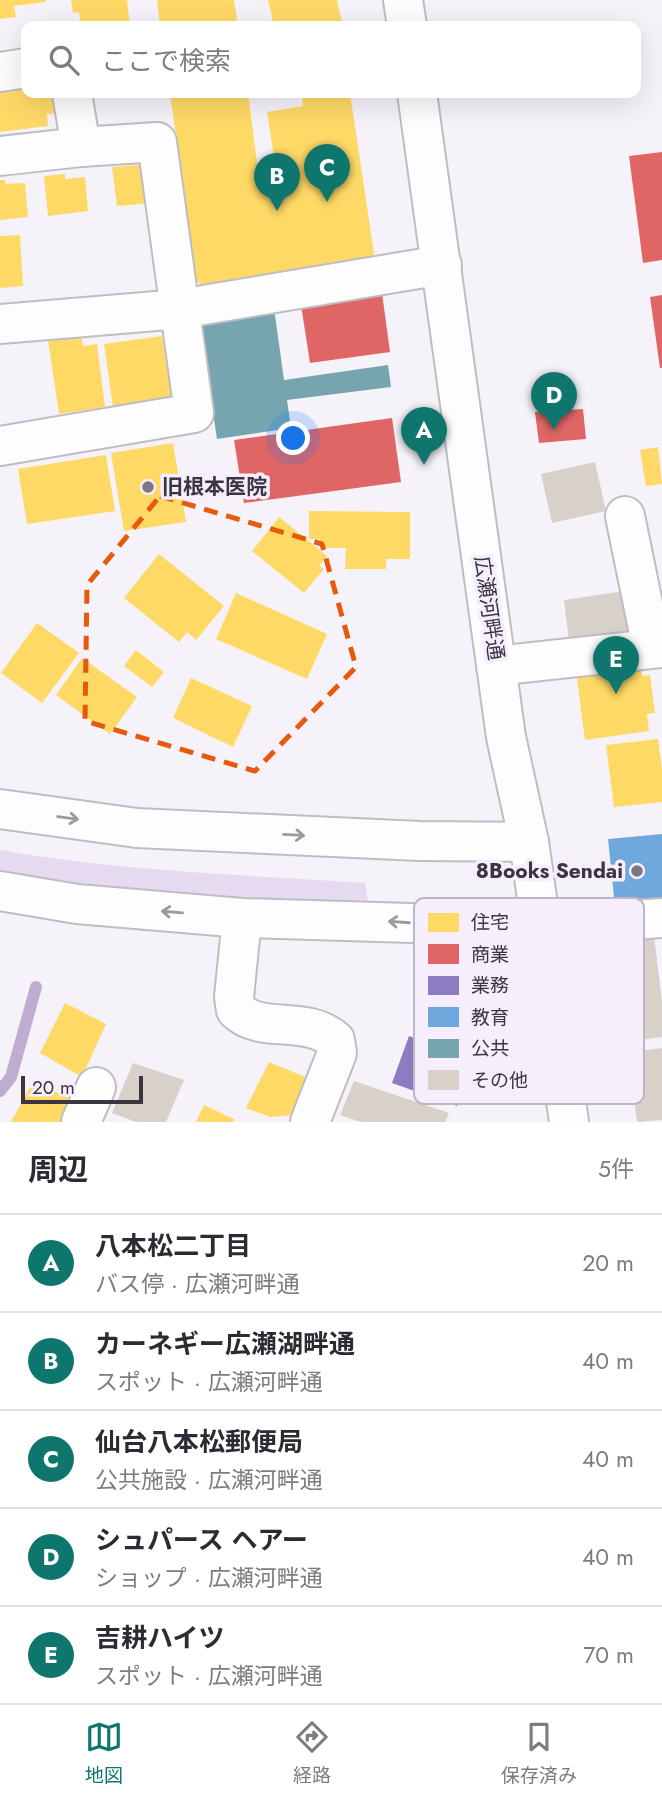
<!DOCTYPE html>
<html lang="ja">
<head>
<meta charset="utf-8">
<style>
  body { margin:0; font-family:Jost,"Noto Sans JP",sans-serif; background:#f7f7f7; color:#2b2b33 }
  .scale { position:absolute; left:21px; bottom:18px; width:122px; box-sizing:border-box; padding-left:7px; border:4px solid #3a353e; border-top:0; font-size:19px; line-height:24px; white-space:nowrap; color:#3a353e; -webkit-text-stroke:5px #f6eefd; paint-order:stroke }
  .you { position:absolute; left:294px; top:439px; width:24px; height:24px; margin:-18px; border:5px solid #fff; border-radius:50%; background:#1a73e8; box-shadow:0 0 0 10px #1a73e833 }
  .badge { display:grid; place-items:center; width:46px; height:46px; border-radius:50%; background:#0f766e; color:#fff; font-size:23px; font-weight:700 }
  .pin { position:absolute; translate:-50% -58px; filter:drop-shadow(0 2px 4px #0008) }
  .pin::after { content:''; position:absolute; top:37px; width:24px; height:21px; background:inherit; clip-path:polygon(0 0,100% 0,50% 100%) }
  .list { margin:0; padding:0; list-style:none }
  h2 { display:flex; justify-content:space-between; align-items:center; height:91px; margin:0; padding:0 28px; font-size:30px }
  h2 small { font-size:23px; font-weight:400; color:#7c7c81 }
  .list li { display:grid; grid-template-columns:46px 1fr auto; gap:21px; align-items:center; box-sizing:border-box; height:98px; padding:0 28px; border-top:2px solid #e1e1e2 }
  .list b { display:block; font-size:26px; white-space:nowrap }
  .list p { margin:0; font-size:23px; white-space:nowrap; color:#7c7c81 }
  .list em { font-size:23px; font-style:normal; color:#7c7c81 }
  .icon { flex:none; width:38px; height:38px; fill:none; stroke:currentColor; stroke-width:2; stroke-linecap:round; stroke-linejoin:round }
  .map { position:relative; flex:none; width:662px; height:1122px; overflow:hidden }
  .search { position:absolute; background:#fff; box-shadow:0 7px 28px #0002; left:21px; right:21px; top:21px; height:77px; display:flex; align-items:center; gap:18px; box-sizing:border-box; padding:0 24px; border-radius:14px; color:#7c7c81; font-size:26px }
  .sheet { height:581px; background:#fff }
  nav { display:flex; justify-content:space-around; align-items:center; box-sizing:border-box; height:98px; border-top:2px solid #e1e1e2; background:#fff; font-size:19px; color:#7c7c81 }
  nav a { display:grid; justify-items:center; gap:4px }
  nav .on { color:#0f766e }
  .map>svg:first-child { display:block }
</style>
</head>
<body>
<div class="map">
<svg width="662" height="1122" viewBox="0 0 662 1122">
  <rect width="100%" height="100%" fill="#f6f2fa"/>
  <path fill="#e6daf1" d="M0 850C120 871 243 875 365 883L368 902 166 896 0 872Z"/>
  <g fill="#ffd966">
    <polygon points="0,0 46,0 46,2 14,6 16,17 0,19"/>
    <polygon points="71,0 127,0 130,26 81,26 79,12 73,13"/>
    <polygon points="157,0 234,0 238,26 160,26"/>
    <polygon points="268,0 337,0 342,22 322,26 274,26"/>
    <polygon points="26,82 26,93 58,93 60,113 47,114 48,126 0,132 0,85"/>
    <polygon points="170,93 248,93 258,170 282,167 281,157 274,158 267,112 303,106 301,93 350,93 374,253 370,262 205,288 196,280"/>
    <polygon points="151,164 156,203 117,206 112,167"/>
    <polygon points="65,174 65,179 85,177 88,211 48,216 44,176"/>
    <polygon points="0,180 5,180 5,184 25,183 28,217 0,220"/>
    <polygon points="20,235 23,286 0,288 0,236"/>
    <polygon points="81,335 83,346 97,344 105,407 59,414 48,340"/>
    <polygon points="162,336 172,399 113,407 104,344"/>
    <polygon points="173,443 186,522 124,531 111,453"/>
    <polygon points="658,447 662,484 646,486 640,450"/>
    <polygon points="106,455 115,511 27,524 18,469"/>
    <polygon points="309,511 410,512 410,559 386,559 386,569 345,569 346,548 321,548 320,539 309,539"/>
    <polygon points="279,517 327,556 319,566 324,569 304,593 252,551"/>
    <polygon points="159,554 224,606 196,640 187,632 179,642 124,598"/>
    <polygon points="236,593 327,634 307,679 216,639"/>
    <polygon points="37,623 79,653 42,703 1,673"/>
    <polygon points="136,650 164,672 152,687 124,666"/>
    <polygon points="82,658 137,697 110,734 56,695"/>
    <polygon points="640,663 642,676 650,675 655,713 647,714 649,731 585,740 576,671"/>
    <polygon points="191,678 252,706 233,747 173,718"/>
    <polygon points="658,739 662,769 662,802 614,807 606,745"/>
    <polygon points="65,1003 106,1024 82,1077 40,1053"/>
    <polygon points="269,1062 313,1080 294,1115 270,1117 246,1108"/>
    <polygon points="33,1082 78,1102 69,1122 11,1122"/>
    <polygon points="204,1105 234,1119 233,1122 196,1122"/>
  </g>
  <g fill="#e06666">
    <polygon points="662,152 662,260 643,263 629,156"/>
    <polygon points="382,293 390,352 310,363 301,305"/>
    <polygon points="662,295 662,368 660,368 650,297"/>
    <polygon points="583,409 586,439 539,443 535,412"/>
    <polygon points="392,418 401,482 244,503 234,440"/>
  </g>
  <polygon fill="#8e7cc3" points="409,1036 474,1058 457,1106 392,1083"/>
  <polygon fill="#6fa8dc" points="662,834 662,903 615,907 608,839"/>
  <polygon fill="#76a5af" points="274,308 284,380 388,365 391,387 287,400 291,428 217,439 199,319"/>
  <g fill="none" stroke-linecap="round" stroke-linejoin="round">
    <polyline stroke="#bfacd1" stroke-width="12" points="0,1091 11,1077 36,987"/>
  </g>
  <g fill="#d7d1ca">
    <polygon points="595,462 606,511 552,523 541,474"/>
    <polygon points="625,591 631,632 569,641 564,600"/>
    <polygon points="654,936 662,1001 662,1037 625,1042 613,941"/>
    <polygon points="662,1048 662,1120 637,1122 628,1052"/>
    <polygon points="133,1063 184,1080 166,1122 136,1122 112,1113"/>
    <polygon points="354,1081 449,1113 445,1122 361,1122 340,1115"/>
  </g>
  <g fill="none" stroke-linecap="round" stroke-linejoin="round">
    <g stroke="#c0bcc4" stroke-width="42">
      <g id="minor">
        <polyline points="0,72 26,68"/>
        <polyline points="0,156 81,147"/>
        <polyline points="0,324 180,309 442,265"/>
        <polyline points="0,446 194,413 157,142 81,147 72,93"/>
        <polyline points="625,516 652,648"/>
        <polyline points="496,666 662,648"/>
        <path d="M242 918 234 997 236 1010C262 1035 304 1014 335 1040L337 1053 310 1122"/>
        <polyline points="541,927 662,918"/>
        <polyline points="81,1122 96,1087"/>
      </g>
    </g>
    <g stroke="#c0bcc4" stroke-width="42">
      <g id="tertiary">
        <polyline points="403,0 407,26"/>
        <polyline points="417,93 506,737 529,842 569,1122"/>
        <polyline points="0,809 137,828 420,841 529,842"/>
        <polyline points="0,891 77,904 242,918 541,927"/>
      </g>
    </g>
    <use href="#minor" stroke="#fefdfe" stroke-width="38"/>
    <use href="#tertiary" stroke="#fefdfe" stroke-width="38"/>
  </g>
  <defs><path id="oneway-shaft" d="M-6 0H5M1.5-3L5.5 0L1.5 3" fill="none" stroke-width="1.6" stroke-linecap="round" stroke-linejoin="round" transform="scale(1.75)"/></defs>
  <g stroke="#9c999e">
    <use href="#oneway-shaft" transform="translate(68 818) rotate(8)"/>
    <use href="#oneway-shaft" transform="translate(294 835) rotate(3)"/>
    <use href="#oneway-shaft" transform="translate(172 912) rotate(-175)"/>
    <use href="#oneway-shaft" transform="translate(399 922) rotate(-176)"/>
  </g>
  <path fill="none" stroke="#e8590c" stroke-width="5" stroke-dasharray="14 9" stroke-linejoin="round" d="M160 496 322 544 356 667 255 771 85 721 87 585Z"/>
  <g fill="#7c7780" stroke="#f6eefd" stroke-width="2.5">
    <circle cx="148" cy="487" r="7"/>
    <circle cx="637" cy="871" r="7"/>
  </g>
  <g text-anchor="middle" stroke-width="7" stroke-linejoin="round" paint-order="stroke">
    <g font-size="21" font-weight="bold" fill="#3a353e" stroke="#f6eefd" text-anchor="start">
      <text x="162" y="494">旧根本医院</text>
      <text x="623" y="878" text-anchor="end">8Books Sendai</text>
    </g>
    <g font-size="21" fill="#3a353e" stroke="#f6eefd">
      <text transform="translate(489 608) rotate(82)" y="7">広瀬河畔通</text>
    </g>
  </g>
  <rect x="414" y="898" width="230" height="206" rx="10" fill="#f6eefd" stroke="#beb6c4" stroke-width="2"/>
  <rect x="428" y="913" width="31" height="19" fill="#ffd966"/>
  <rect x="428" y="944" width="31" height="20" fill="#e06666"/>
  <rect x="428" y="976" width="31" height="19" fill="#8e7cc3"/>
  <rect x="428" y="1007" width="31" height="20" fill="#6fa8dc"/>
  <rect x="428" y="1039" width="31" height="19" fill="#76a5af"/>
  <rect x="428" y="1070" width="31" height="20" fill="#d7d1ca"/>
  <g font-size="19" fill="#3a353e">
    <text x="471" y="929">住宅</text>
    <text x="471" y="961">商業</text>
    <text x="471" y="992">業務</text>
    <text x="471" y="1024">教育</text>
    <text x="471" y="1055">公共</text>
    <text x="471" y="1087">その他</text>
  </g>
</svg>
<div class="scale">20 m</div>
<div class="you"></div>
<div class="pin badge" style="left:424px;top:465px">A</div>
<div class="pin badge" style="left:277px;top:211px">B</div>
<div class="pin badge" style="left:327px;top:202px">C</div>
<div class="pin badge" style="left:554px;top:430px">D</div>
<div class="pin badge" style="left:616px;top:694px">E</div>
<div class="search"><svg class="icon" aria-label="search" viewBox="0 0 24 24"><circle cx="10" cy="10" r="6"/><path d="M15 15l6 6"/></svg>ここで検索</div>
</div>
<section class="sheet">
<h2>周辺<small>5件</small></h2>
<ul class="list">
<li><span class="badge">A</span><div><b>八本松二丁目</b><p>バス停 · 広瀬河畔通</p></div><em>20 m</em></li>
<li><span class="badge">B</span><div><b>カーネギー広瀬湖畔通</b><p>スポット · 広瀬河畔通</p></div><em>40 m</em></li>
<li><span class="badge">C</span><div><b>仙台八本松郵便局</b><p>公共施設 · 広瀬河畔通</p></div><em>40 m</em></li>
<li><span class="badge">D</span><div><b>シュパース ヘアー</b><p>ショップ · 広瀬河畔通</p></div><em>40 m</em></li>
<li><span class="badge">E</span><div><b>吉耕ハイツ</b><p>スポット · 広瀬河畔通</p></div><em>70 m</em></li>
</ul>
</section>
<nav>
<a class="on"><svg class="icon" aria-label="map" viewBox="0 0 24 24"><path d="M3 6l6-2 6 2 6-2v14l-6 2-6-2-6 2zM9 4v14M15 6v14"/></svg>地図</a>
<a><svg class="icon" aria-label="directions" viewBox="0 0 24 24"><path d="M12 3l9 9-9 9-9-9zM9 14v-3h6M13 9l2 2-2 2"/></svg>経路</a>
<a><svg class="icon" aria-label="saved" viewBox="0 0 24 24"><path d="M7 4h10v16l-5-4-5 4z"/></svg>保存済み</a>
</nav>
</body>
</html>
